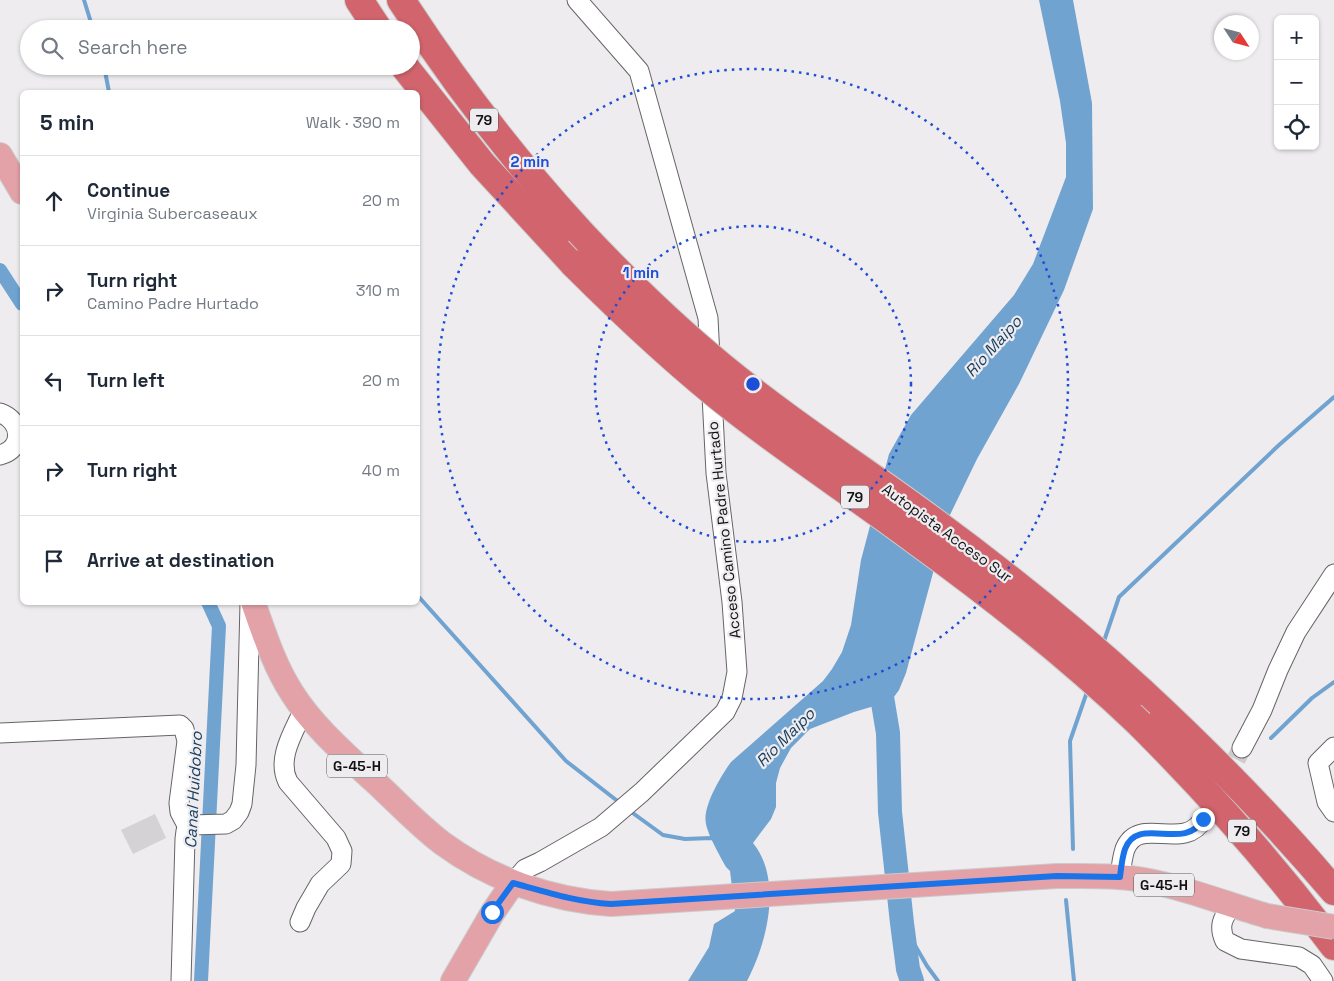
<!DOCTYPE html>
<html lang="en">
<head>
<meta charset="utf-8">
<style>
  body { margin:0; font-family:"Space Grotesk",sans-serif; background:#f2f2f3; color:#1f2937 }
  .controls { position:absolute; right:15px; top:15px; display:grid; overflow:hidden; border-radius:8px; box-shadow:0 1px 4px #0004 }
  .controls button { width:45px; height:45px; display:grid; place-items:center; padding:0; border:0; border-bottom:1px solid #e0e1e3; background:#fff; color:#1f2937; font:25px sans-serif }
  .compass { position:absolute; left:1214px; top:15px; width:45px; height:45px; border-radius:50%; background:#fff; box-shadow:0 1px 4px #0004; rotate:126deg }
  .stop { position:absolute; width:15px; height:15px; margin:-11px; border:4px solid #1a73e8; border-radius:50%; background:#fff }
  .stop.end { background:#1a73e8; border-color:#fff; box-shadow:0 1px 5px #0008 }
  .list { margin:0; padding:0; list-style:none }
  h2 { display:flex; justify-content:space-between; align-items:center; height:65px; margin:0; padding:0 20px; font-size:21px }
  h2 small { font-size:16px; font-weight:400; color:#747a83 }
  .list li { display:grid; grid-template-columns:32px 1fr auto; gap:15px; align-items:center; box-sizing:border-box; height:90px; padding:0 20px; border-top:1px solid #e0e1e3 }
  .list b { display:block; font-size:19px; white-space:nowrap }
  .list p { margin:0; font-size:16px; white-space:nowrap; color:#747a83 }
  .list em { font-size:16px; font-style:normal; color:#747a83 }
  .icon { flex:none; width:28px; height:28px; fill:none; stroke:currentColor; stroke-width:2; stroke-linecap:round; stroke-linejoin:round }
  .map { position:relative; flex:none; width:1334px; height:981px; overflow:hidden }
  .search { position:absolute; background:#fff; box-shadow:0 1px 4px #0004; left:20px; top:20px; width:400px; height:55px; display:flex; align-items:center; gap:12px; box-sizing:border-box; padding:0 18px; border-radius:28px; color:#747a83; font-size:19px }
  .panel { position:absolute; background:#fff; box-shadow:0 1px 4px #0004; left:20px; top:90px; width:400px; height:515px; border-radius:8px }
  .map>svg:first-child { display:block }
</style>
</head>
<body>
<div class="map">
<svg width="1334" height="981" viewBox="0 0 1334 981">
  <rect width="100%" height="100%" fill="#eeecef"/>
  <path fill="#70a3d0" d="M1039 0H1073L1092 103 1093 209 1064 290 1019 384 977 459 947 521 906 673 899 690 891 701 854 712 810 729 791 748 780 768 776 783V807L771 819 753 843C783 880 767 943 747 981H688L709 947 714 924 735 911 730 871 726 867C720 856 708 835 706 824 702 807 721 776 731 762L823 681 832 669 842 652 851 625 861 560 889 454 911 415 1014 295 1033 264 1066 177V143L1060 101Z"/>
  <g fill="none" stroke-linecap="round" stroke-linejoin="round">
    <g stroke="#70a3d0" stroke-width="4">
      <polyline points="84,0 93,29"/>
      <polyline points="104,66 109,92"/>
      <polyline points="418,596 566,761 620,803"/>
      <polyline points="1103,644 1119,597 1279,445 1334,397"/>
      <polyline points="1271,738 1312,698 1334,682"/>
      <polyline points="630,811 663,835 685,839 711,838 716,840"/>
      <polyline points="1073,849 1070,741 1088,689"/>
      <polyline points="1066,900 1074,981"/>
      <polyline points="902,923 927,966 938,981"/>
    </g>
    <g stroke="#70a3d0" stroke-width="14">
      <polyline points="0,270 22,304"/>
      <polyline points="201,981 219,626 208,602"/>
    </g>
    <polyline stroke="#70a3d0" stroke-width="24" points="878,673 888,733 890,812 902,923 908,969 912,981"/>
  </g>
  <polygon fill="#d4d2d4" points="155,814 166,838 133,854 121,830"/>
  <g fill="none" stroke-linecap="round" stroke-linejoin="round">
    <polyline stroke="#cdcbce" stroke-width="19" stroke-dasharray="19 9" stroke-linecap="butt" points="1223,784 1242,748"/>
    <g stroke="#666467" stroke-width="21">
      <g id="minor">
        <path d="M0 413C23 421 24 449 0 455"/>
        <polyline points="0,733 180,725 184,729 187,741 179,803 180,812 188,827"/>
        <polyline points="1334,747 1318,763 1327,802 1334,812"/>
        <polyline points="1242,748 1262,710 1278,670 1296,632 1334,574"/>
        <path d="M1120 877C1121 868 1122 858 1125 849 1139 814 1184 853 1203 819"/>
        <polyline points="513,883 525,869 540,862 601,827 642,792 725,712 732,698 737,672 732,602 716,473 708,318 639,71 577,0"/>
        <path d="M1231 906C1223 918 1218 926 1225 941L1241 949 1299 957 1312 965 1323 981"/>
        <path d="M300 922 306 908 320 884 341 864 342 851 336 838 288 782C276 758 294 732 304 709"/>
        <polyline points="181,981 185,839 186,831 191,825 226,824 233,820 239,812 242,804 246,765 250,603"/>
      </g>
    </g>
    <g stroke="#cbcbcb" stroke-width="26">
      <g id="major">
        <polyline points="0,155 22,192"/>
        <path d="M253 602C264 633 274 665 292 693 312 725 344 753 372 779 395 800 417 824 442 843 491 879 550 900 611 904L1057 876C1081 876 1106 875 1130 878 1177 884 1222 903 1267 916"/>
        <polyline points="453,981 493,912 513,883"/>
      </g>
    </g>
    <g stroke="#cbcbcb" stroke-width="30">
      <g id="highway">
        <polyline points="359,0 378,29"/>
        <path d="M401 0C454 82 513 159 579 231"/>
        <polyline points="404,66 482,164 574,264"/>
        <path d="M1141 691C1209 754 1274 820 1334 891"/>
        <path d="M1140 724C1210 794 1275 867 1334 946"/>
      </g>
    </g>
    <use href="#minor" stroke="#fff" stroke-width="19"/>
    <use href="#major" stroke="#e3a2a7" stroke-width="24"/>
    <use href="#highway" stroke="#d1646d" stroke-width="28"/>
    <g stroke="#cbcbcb" stroke-width="26" stroke-linecap="butt">
      <polyline id="major-bridge" points="1267,916 1334,927"/>
    </g>
    <g stroke="#cbcbcb" stroke-width="30" stroke-linecap="butt">
      <g id="highway-bridge">
        <path d="M579 231C624 279 670 324 721 366 783 417 850 461 915 508 994 565 1069 625 1141 691"/>
        <path d="M574 264C626 316 679 366 737 411 795 456 856 496 915 540 994 597 1070 657 1140 724"/>
      </g>
    </g>
    <use href="#major-bridge" stroke="#e3a2a7" stroke-width="24"/>
    <use href="#highway-bridge" stroke="#d1646d" stroke-width="28"/>
  </g>
  <g fill="none" stroke-linecap="round" stroke-linejoin="round">
    <path stroke="#1a73e8" stroke-width="6" d="M492 912 513 883C546 892 577 902 611 904L1057 876 1120 877C1121 868 1122 858 1125 849 1138 814 1185 853 1203 819"/>
  </g>
  <g fill="none" stroke="#1d4ed8" stroke-width="2.5" stroke-dasharray="2.5 5">
    <circle cx="753" cy="384" r="158"/>
    <circle cx="753" cy="384" r="315"/>
  </g>
  <g text-anchor="middle" stroke-width="4.5" stroke-linejoin="round" paint-order="stroke">
    <g fill="#eeecef" stroke="#555456" stroke-width="1">
      <rect x="470" y="108.5" width="28" height="23" rx="4"/>
      <rect x="841" y="485.5" width="28" height="23" rx="4"/>
      <rect x="327" y="754.5" width="60" height="23" rx="4"/>
      <rect x="1228" y="819.5" width="28" height="23" rx="4"/>
      <rect x="1134" y="873.5" width="60" height="23" rx="4"/>
    </g>
    <g font-size="14" font-weight="bold" fill="#141314">
      <text x="484" y="125">79</text>
      <text x="855" y="502">79</text>
      <text x="357" y="771">G-45-H</text>
      <text x="1242" y="836">79</text>
      <text x="1164" y="890">G-45-H</text>
    </g>
    <g font-size="15" fill="#141314" stroke="#eeecef">
      <text transform="translate(724 530) rotate(-96)" y="5">Acceso Camino Padre Hurtado</text>
      <text transform="translate(947 533) rotate(36)" y="5">Autopista Acceso Sur</text>
    </g>
    <g font-size="16" font-style="italic" fill="#163c5c" stroke="#eeecef">
      <text transform="translate(993 346) rotate(-48)" y="6">Río Maipo</text>
      <text transform="translate(785 737) rotate(-45)" y="6">Río Maipo</text>
      <text transform="translate(193 790) rotate(-87)" y="6">Canal Huidobro</text>
    </g>
  </g>
  <circle cx="753" cy="384" r="8" fill="#1d4ed8" stroke="#eeecef" stroke-width="2.5"/>
  <g font-size="15" text-anchor="middle" font-weight="bold" fill="#1d4ed8" stroke="#eeecef" stroke-width="4.5" stroke-linejoin="round" paint-order="stroke">
    <text x="530" y="167">2 min</text>
    <text x="641" y="278">1 min</text>
  </g>
</svg>
<div class="controls">
<button>+</button>
<button>−</button>
<button><svg class="icon" aria-label="locate" viewBox="0 0 24 24"><circle cx="12" cy="12" r="6"/><path d="M12 2v4M12 18v4M2 12h4M18 12h4"/></svg></button>
</div>
<svg class="compass" viewBox="-18 -18 36 36"><path d="M0-13l5 13h-10z" fill="#e53935"/><path d="M0 13l5-13h-10z" fill="#747a83"/></svg>
<div class="stop" style="left:492px;top:912px"></div>
<div class="stop end" style="left:1203px;top:819px"></div>
<div class="search"><svg class="icon" aria-label="search" viewBox="0 0 24 24"><circle cx="10" cy="10" r="6"/><path d="M15 15l6 6"/></svg>Search here</div>
<section class="panel">
<h2>5 min<small>Walk · 390 m</small></h2>
<ul class="list">
<li><svg class="icon" aria-label="ahead" viewBox="0 0 24 24"><path d="M12 20V5M6 11l6-6 6 6"/></svg><div><b>Continue</b><p>Virginia Subercaseaux</p></div><em>20 m</em></li>
<li><svg class="icon" aria-label="right" viewBox="0 0 24 24"><path d="M7 20v-9h11M14 6l5 5-5 5"/></svg><div><b>Turn right</b><p>Camino Padre Hurtado</p></div><em>310 m</em></li>
<li><svg class="icon" aria-label="left" viewBox="0 0 24 24"><path d="M17 20v-9H6M10 6l-5 5 5 5"/></svg><div><b>Turn left</b></div><em>20 m</em></li>
<li><svg class="icon" aria-label="right" viewBox="0 0 24 24"><path d="M7 20v-9h11M14 6l5 5-5 5"/></svg><div><b>Turn right</b></div><em>40 m</em></li>
<li><svg class="icon" aria-label="arrive" viewBox="0 0 24 24"><path d="M6 21V4h12l-3 4 3 4H6"/></svg><div><b>Arrive at destination</b></div></li>
</ul>
</section>
</div>
</body>
</html>
